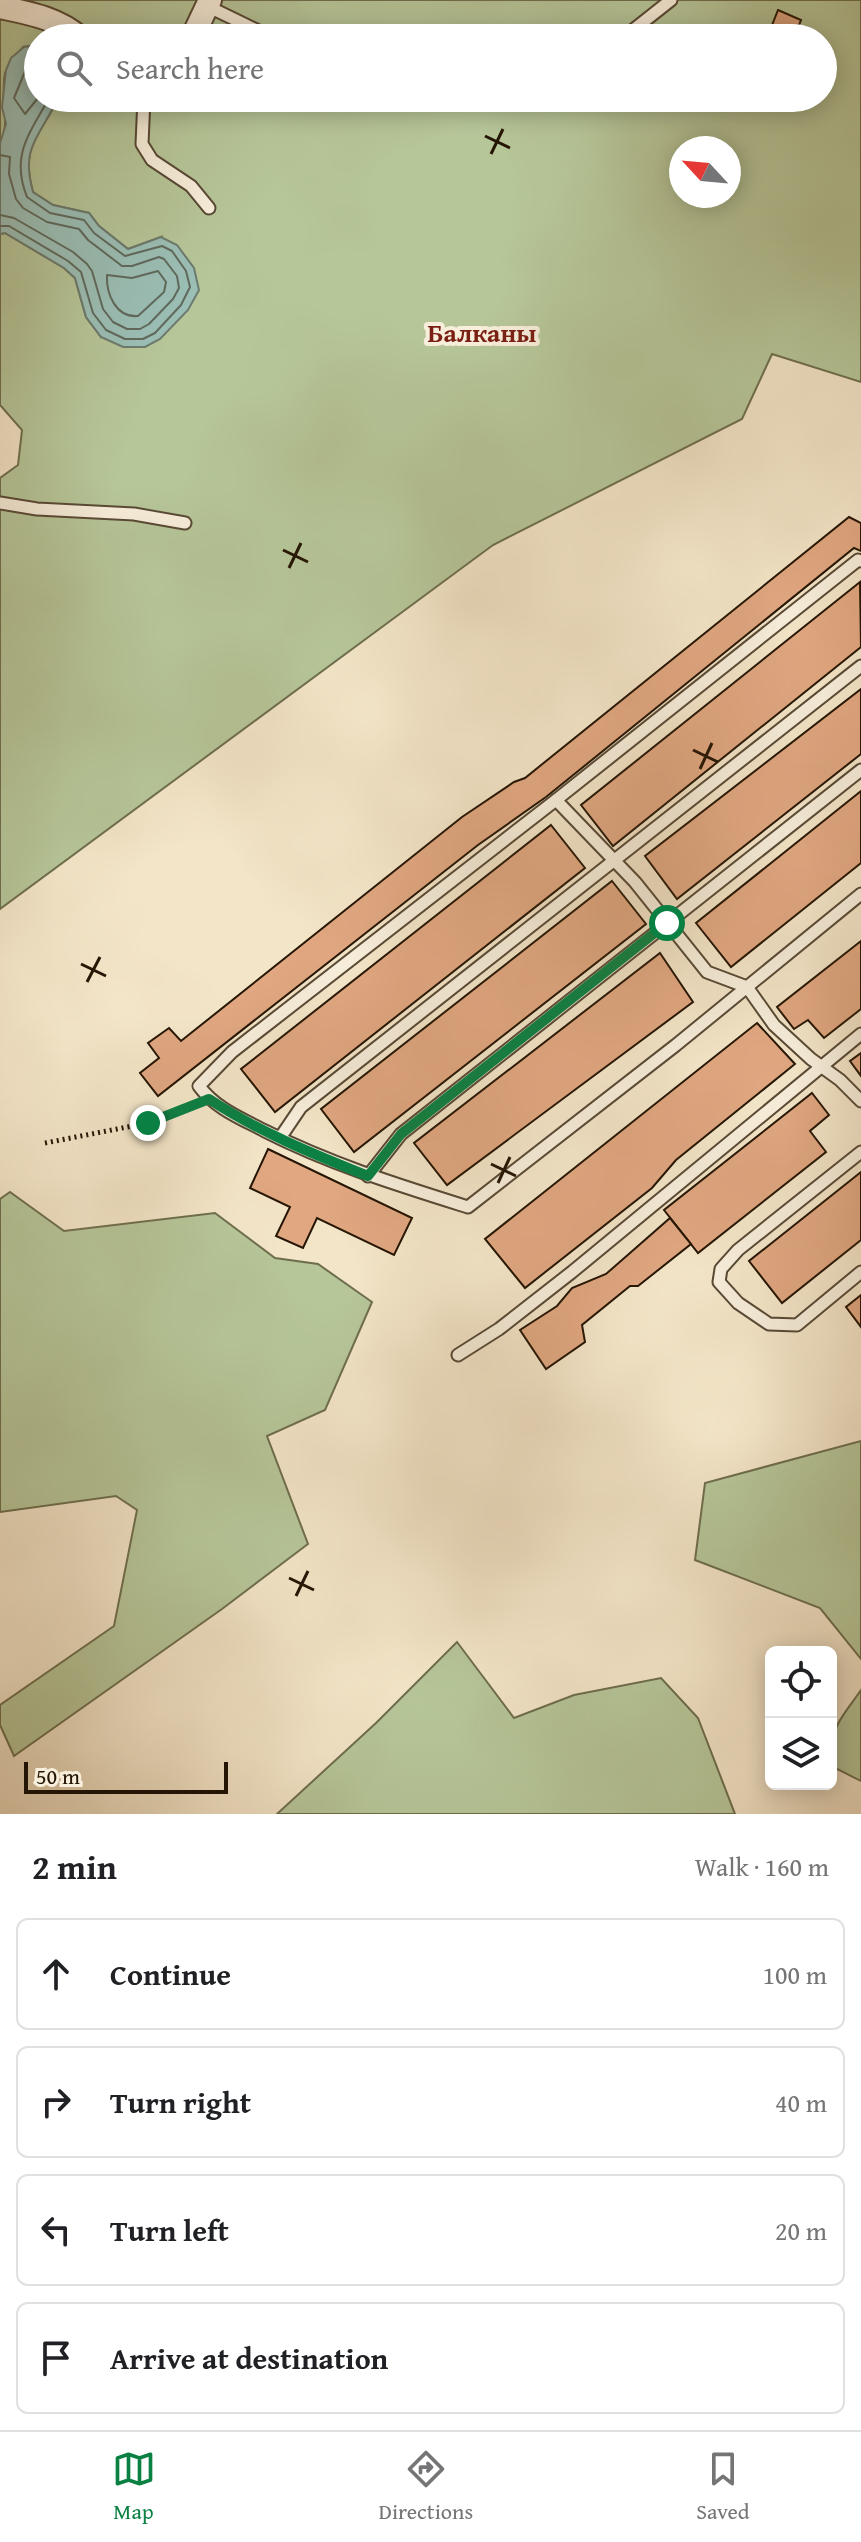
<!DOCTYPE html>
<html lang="en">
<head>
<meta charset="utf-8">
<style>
  body { margin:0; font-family:"Gentium Book Plus",serif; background:#f6f6f6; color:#202124 }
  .controls { position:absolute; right:24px; bottom:24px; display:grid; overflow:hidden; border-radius:12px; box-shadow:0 4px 20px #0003 }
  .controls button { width:72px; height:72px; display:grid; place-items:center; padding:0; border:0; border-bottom:2px solid #e0e0e0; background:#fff; color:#202124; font:40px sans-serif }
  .compass { position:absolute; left:669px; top:136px; width:72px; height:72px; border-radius:50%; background:#fff; box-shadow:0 4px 20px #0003; rotate:296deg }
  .scale { position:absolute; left:24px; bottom:20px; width:204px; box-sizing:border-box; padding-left:8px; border:4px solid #251504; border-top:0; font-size:22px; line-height:28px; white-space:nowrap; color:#251504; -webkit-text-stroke:6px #f7eedb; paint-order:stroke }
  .stop { position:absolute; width:24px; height:24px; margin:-18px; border:6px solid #0b8043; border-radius:50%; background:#fff }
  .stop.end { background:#0b8043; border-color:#fff; box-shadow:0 2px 8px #0008 }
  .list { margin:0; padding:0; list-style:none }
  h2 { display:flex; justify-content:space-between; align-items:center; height:104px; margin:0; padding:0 32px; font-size:34px }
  h2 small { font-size:26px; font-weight:400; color:#757577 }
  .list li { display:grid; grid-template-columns:52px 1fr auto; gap:24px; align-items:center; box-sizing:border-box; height:112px; margin:0 16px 16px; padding:0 16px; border:2px solid #e0e0e0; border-radius:12px }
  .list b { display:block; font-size:30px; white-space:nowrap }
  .list em { font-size:26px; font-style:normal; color:#757577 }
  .icon { flex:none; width:44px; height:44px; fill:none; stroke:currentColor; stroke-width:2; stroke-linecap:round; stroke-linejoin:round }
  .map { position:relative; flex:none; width:861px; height:1814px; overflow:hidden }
  .search { position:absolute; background:#fff; box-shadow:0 4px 20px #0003; left:24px; right:24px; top:24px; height:88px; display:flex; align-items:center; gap:20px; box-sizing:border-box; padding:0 28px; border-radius:44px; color:#757577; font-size:30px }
  .sheet { height:616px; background:#fff }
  nav { display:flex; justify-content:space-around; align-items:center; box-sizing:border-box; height:112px; border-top:2px solid #e0e0e0; background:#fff; font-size:22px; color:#757577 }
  nav a { display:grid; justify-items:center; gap:4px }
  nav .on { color:#0b8043 }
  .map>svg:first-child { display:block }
</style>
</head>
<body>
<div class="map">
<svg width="861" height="1814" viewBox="0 0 861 1814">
  <rect width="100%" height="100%" fill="#f3e5c8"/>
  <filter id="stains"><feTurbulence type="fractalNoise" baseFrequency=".0025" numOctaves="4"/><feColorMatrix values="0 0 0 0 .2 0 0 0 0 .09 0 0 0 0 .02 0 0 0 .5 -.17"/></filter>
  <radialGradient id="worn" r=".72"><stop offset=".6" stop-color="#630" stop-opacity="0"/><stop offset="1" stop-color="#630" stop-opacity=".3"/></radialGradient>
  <g fill="#b6c699" stroke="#6e6e4e" stroke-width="2" fill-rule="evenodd">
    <path d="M0 0H861V382L772 354 742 419 493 545 0 909V478L18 465 22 430 0 405V234L5 233 64 268 75 278 86 317 101 337 161 237 128 249 99 226 89 213 53 205 33 192C20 144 40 138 58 98H823V38H38V45L23 47C17 55 8 64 5 73 0 96 11 126 0 143ZM681 148H729V196H681Z"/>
    <polygon points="10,1192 64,1231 215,1213 275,1258 318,1264 372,1302 325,1410 267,1436 308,1544 222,1609 14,1756 0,1725 0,1705 114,1626 137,1510 116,1496 0,1512 0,1199"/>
    <polygon points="861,1441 861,1659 820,1608 695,1560 705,1483"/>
    <polygon points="457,1642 514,1718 574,1695 661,1678 698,1718 735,1814 277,1814 376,1723"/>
    <path d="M861 1690V1781L831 1766C831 1724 838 1723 861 1690Z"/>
  </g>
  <path fill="#9bbfb6" stroke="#6c7b6f" stroke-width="2" d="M38 45V98H58C40 137 20 146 33 192L53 205 89 213 99 226 128 249 161 237 177 245 194 268 199 290 188 310 160 339 145 347H123L101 337 86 317 75 278 64 268 5 233 0 234V143L6 124 2 107 6 70 11 58 24 47Z"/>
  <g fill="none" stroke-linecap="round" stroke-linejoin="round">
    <g stroke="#606a5d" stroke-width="2">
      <polyline points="38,63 26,69 14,98 25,114 38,98"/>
      <polyline points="0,155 10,157 9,174 16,199 23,208 47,222 79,229 88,240 122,266 132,266 159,257 164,259 177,276 179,288 173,299 149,324 140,329 127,329 113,322 103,309 92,271 87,264 73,252 14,218 0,215"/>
      <path d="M0 226H9L68 261 81 272 93 313 106 330 125 339H143L155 333 181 305 190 287 186 271 172 251 162 246 125 256 94 233 84 220 50 213 27 197C10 155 30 133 49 98"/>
      <path d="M158 271 166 282 164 292 138 316C116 318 106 294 107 275L132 278Z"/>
    </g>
  </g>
  <g fill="#e0a781" stroke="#251504" stroke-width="2">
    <polygon points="778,10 801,20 794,38 767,38"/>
    <polygon points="849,517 861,523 861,551 854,548 546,797 478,845 158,1096 140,1073 159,1058 148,1043 169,1028 181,1041 462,817 514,782 525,778"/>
    <polygon points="860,582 861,647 613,846 581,805"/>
    <polygon points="861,689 861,754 677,899 645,856"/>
    <polygon points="861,791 861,863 731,967 696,923"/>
    <polygon points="551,825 585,868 275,1112 241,1069"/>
    <polygon points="612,881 646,924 354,1152 321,1109"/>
    <polygon points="861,941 861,1009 824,1038 808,1020 794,1029 777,1007"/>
    <polygon points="660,953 693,1002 447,1185 414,1143"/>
    <polygon points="757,1023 795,1064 676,1160 652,1188 525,1288 485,1239"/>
    <polygon points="861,1053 861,1076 850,1061"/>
    <polygon points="812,1093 829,1115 810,1131 826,1152 698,1253 664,1210"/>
    <polygon points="268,1149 412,1218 394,1255 317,1218 303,1248 276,1236 290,1207 250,1188"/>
    <polygon points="861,1172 861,1240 782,1303 749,1261"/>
    <polygon points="670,1218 691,1244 638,1286 630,1286 582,1325 585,1342 546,1369 520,1330 557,1306 572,1288 606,1274"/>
    <polygon points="861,1295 861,1327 846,1307"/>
  </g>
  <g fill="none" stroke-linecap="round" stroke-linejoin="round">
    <g stroke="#584935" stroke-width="15">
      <g id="service">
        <polyline points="207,6 273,38"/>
        <polyline points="623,38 671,0"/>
        <polyline points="144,98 142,144 152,160 191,186 209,208"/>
        <polyline points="0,503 37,509 134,514 185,523"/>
        <path d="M861 561 858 560 556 800 232 1052 199 1086C215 1108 240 1118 265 1131 330 1164 398 1185 468 1207L676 1045 861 894"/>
        <polyline points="556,800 635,882 707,972 747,987 774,1025 811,1059 840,1080 861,1101"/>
        <polyline points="280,1138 301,1107 861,666"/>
        <polyline points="861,1152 738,1250 721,1269 719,1282 738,1303 769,1324 797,1325 861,1272"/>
        <polyline points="368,1176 401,1134 861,770"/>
        <polyline points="458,1355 499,1329 572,1272 861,1034"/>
      </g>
    </g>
    <g stroke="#584935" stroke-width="26">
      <g id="minor">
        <path d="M0 7C28 13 58 18 80 38"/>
        <polyline points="192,38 210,0"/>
      </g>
    </g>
    <polyline stroke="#251504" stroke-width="5" stroke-dasharray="2 4" stroke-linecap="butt" points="45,1143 148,1123 193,1106"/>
    <use href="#service" stroke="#f7eedb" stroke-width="11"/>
    <use href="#minor" stroke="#f7eedb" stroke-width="22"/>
  </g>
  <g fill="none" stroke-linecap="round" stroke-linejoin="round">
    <path stroke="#0b8043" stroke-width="10" d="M148 1123 209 1099C259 1132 313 1154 368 1176L401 1134 667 923"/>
  </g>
  <path fill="none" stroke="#251504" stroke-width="3" d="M485 136 510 148M491 154 503 129M283 550 308 562M289 568 301 543M693 750 718 762M700 769 712 743M81 964 106 976M87 982 100 957M491 1164 516 1176M498 1183 510 1157M289 1578 314 1590M296 1596 308 1571"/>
  <g text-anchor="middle" stroke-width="8" stroke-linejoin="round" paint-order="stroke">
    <g font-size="26" font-weight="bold" fill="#7a1f14" stroke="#f7eedb">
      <text x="482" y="342">Балканы</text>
    </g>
  </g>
  <rect width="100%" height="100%" filter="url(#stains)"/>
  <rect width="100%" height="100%" fill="url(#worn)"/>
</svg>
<div class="controls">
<button><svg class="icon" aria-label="locate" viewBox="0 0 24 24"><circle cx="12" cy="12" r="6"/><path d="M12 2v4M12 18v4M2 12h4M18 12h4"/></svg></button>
<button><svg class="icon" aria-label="layers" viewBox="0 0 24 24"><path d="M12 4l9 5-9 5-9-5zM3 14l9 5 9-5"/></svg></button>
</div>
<svg class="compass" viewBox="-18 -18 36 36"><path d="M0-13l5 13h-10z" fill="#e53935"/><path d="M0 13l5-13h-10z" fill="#757577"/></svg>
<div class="scale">50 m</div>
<div class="stop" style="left:667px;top:923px"></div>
<div class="stop end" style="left:148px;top:1123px"></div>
<div class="search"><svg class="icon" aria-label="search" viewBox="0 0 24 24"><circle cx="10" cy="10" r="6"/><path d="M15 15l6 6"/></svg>Search here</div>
</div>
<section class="sheet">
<h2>2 min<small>Walk · 160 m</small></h2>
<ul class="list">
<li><svg class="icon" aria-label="ahead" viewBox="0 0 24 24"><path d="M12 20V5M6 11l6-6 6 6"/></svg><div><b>Continue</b></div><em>100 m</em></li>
<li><svg class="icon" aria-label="right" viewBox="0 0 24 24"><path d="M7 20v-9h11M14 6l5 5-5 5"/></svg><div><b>Turn right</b></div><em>40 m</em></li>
<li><svg class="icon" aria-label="left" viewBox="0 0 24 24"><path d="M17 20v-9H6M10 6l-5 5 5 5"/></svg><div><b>Turn left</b></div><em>20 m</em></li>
<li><svg class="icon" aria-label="arrive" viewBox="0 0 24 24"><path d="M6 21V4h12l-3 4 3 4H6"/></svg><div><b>Arrive at destination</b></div></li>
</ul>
</section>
<nav>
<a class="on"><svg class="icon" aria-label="map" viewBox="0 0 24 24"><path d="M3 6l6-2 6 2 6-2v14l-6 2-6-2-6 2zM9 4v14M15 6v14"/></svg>Map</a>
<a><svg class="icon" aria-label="directions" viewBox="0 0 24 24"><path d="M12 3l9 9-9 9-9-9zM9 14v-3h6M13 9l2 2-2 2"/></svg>Directions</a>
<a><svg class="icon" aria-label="saved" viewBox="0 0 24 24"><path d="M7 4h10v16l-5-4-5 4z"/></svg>Saved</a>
</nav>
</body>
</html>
